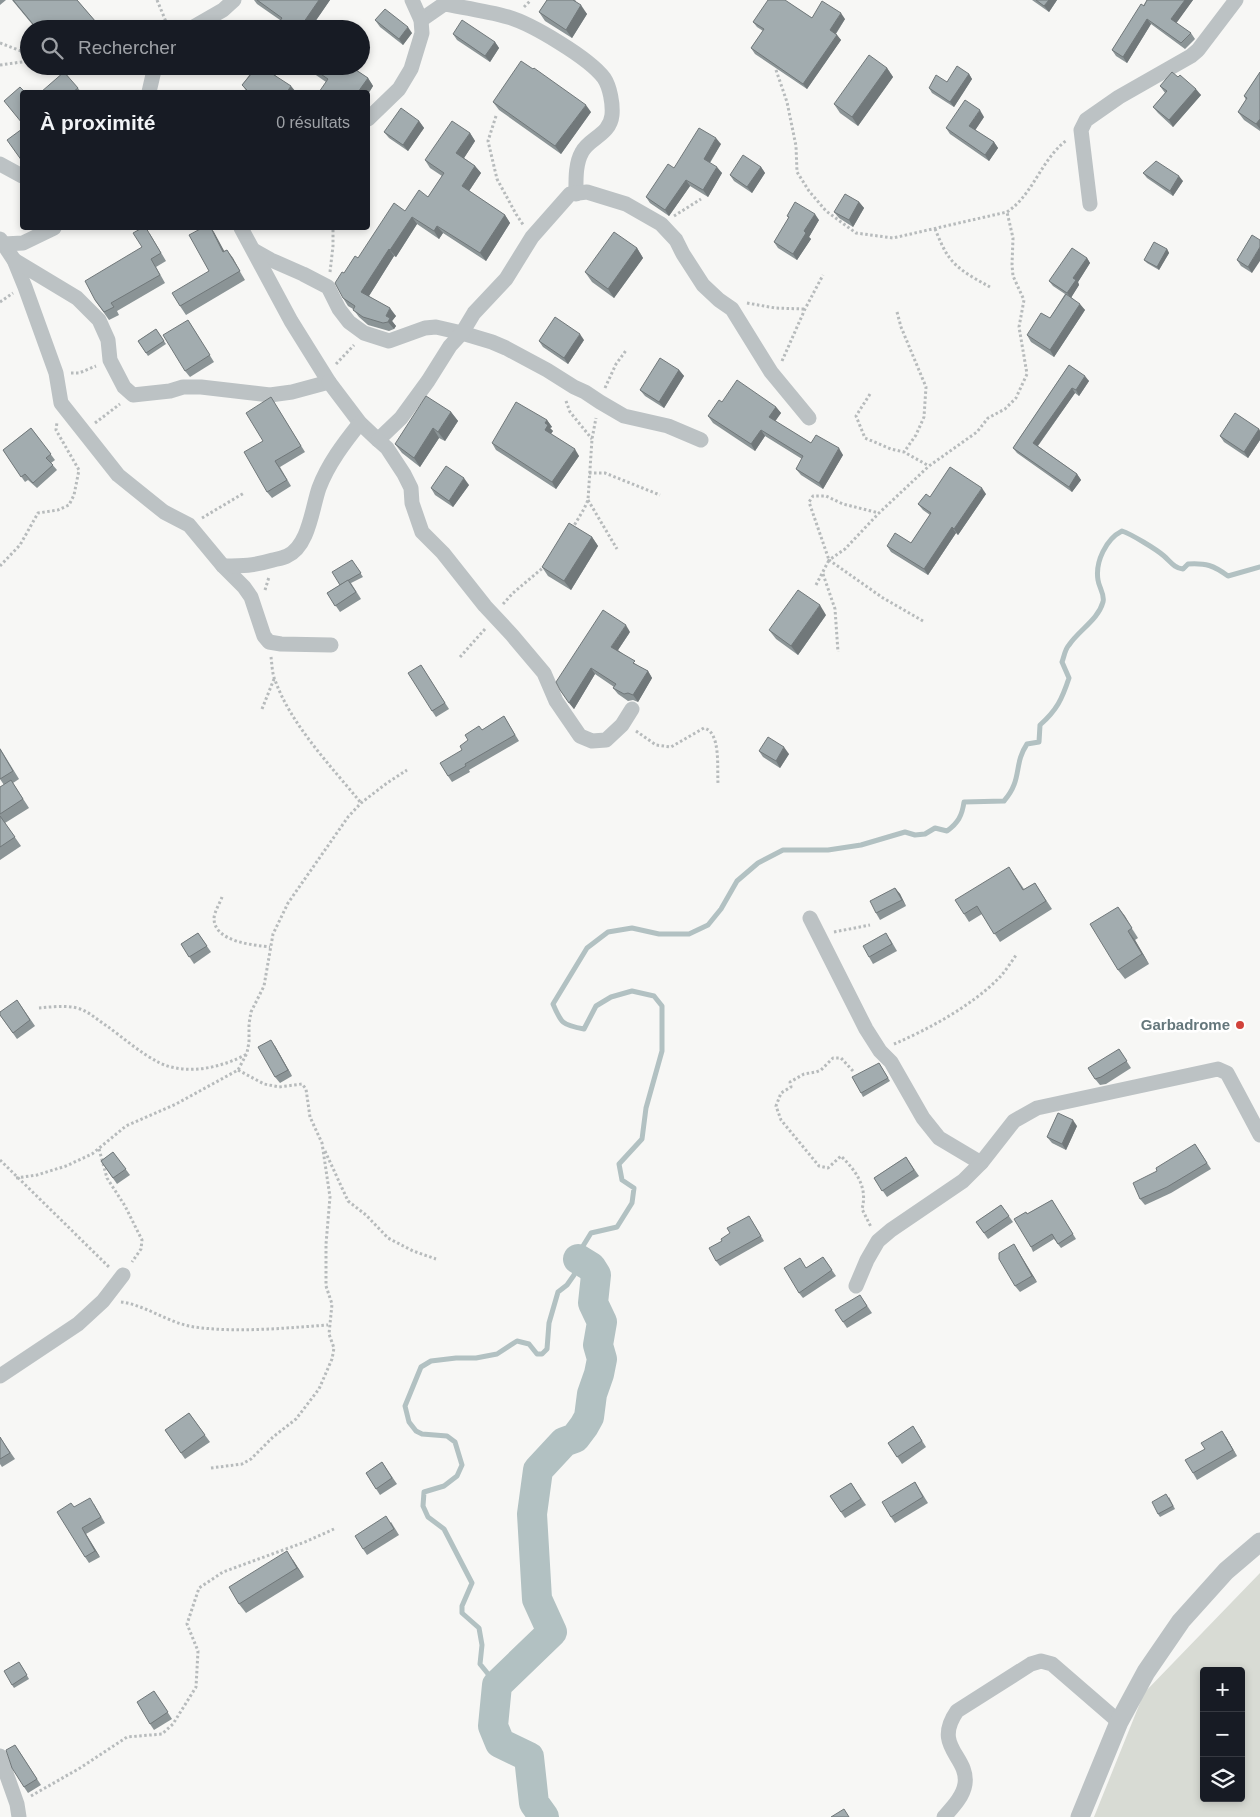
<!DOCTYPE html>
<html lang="fr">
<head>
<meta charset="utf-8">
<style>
  body { margin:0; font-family:Arial,sans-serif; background:#20242c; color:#f1f3f6 }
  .controls { position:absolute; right:15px; bottom:15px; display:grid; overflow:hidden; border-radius:5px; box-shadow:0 2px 8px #0003 }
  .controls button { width:45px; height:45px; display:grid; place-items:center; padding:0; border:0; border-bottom:1px solid #363941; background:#171b24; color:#f1f3f6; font:25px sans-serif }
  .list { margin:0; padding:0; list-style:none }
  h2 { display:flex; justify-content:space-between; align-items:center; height:65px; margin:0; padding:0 20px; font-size:21px }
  h2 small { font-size:16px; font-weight:400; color:#9ea1a6 }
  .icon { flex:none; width:28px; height:28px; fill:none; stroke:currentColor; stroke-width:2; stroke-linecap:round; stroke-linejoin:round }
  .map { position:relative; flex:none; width:1260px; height:1817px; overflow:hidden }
  .search { position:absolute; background:#171b24; box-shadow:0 2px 8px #0003; left:20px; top:20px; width:350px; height:55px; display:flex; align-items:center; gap:12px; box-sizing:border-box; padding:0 18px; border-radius:28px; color:#9ea1a6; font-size:19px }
  .panel { position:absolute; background:#171b24; box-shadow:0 2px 8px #0003; left:20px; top:90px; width:350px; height:140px; border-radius:5px }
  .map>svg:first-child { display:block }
</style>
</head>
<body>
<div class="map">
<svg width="1260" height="1817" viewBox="0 0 1260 1817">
  <rect width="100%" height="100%" fill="#f7f7f5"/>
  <path fill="#d8dbd4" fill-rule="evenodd" d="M1260 1573V1817H1094L1144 1693ZM1204 1671H1241V1798H1204Z"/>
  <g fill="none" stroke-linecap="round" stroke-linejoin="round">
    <path stroke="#b2c1c2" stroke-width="5" d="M497 1685 480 1664 482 1645 479 1628 462 1613V1606L472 1583 444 1529 428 1517 423 1506 424 1492 444 1486 457 1476 462 1465 455 1442 447 1436 422 1434 416 1431 409 1422 405 1406 421 1367 431 1361 456 1358H476L497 1354 517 1341 529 1344 537 1354H542L547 1349 549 1323 558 1292 567 1285 574 1275 583 1246 591 1233 617 1227 632 1203 634 1188 622 1180 619 1164 642 1139 646 1108 662 1051V1006L654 996 632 991 611 997 596 1006 584 1029C562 1025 561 1023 553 1004L587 948 608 932 632 928 659 934H689L708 925 721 909 737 881 758 863 783 850H828L861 845 905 832 915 835 925 834 935 828 947 831C958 823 962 816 964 802L1004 801C1023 779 1013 765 1027 744L1039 742 1040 725C1057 710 1062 699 1069 678L1062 662C1064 657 1065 649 1069 645 1079 630 1098 620 1103 602 1105 594 1099 588 1098 580 1095 562 1106 539 1122 531 1131 534 1156 549 1164 556 1171 562 1174 568 1183 569L1188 564C1206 563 1213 565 1228 576L1260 567"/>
    <polyline stroke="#b2c1c2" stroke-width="30" points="544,1817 534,1803 529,1757 500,1743 493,1726 497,1685 552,1632 537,1599 532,1514 538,1470 564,1442 575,1438 584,1426 589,1417 592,1394 599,1374 602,1359 598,1345 602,1322 593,1303 596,1275 591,1267 578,1259"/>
    <g stroke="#b7bbbc" stroke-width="3" stroke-dasharray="2.5 2.5" stroke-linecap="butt">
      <polyline points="157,0 169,29"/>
      <polyline points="524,7 531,0"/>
      <polyline points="0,43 29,54"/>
      <polyline points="0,65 29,61"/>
      <polyline points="129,66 139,73"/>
      <polyline points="236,66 238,67"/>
      <path d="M776 70 787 102 796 146 797 172 809 191 826 211 856 233 893 238 1007 212C1034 194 1041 159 1067 140"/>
      <polyline points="496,116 488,141 497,179 516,214 524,226"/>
      <polyline points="674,216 701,199"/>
      <path d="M935 229C939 238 943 249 949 257 959 271 976 279 990 287"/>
      <polyline points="330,272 333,246 333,228"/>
      <polyline points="0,302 13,293"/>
      <polyline points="747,303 775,308 805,309"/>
      <polyline points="897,312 901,327 926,387 924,417 916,435 904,452"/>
      <polyline points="782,361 805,309 823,275"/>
      <polyline points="336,364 354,345"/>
      <polyline points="71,373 79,373 96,366"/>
      <polyline points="605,388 616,364 627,349"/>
      <polyline points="870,394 856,416 865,438 891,449 904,452 929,466"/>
      <polyline points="566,401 570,412 592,439"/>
      <polyline points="95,423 120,404"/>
      <polyline points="589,473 605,473 660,495"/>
      <polyline points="588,500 617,549"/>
      <polyline points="202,518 244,493"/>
      <polyline points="572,529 584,509 588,500 592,439 596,418"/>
      <polyline points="0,566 20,545 38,513 58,510 69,505 74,495 79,470 56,430 57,422"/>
      <polyline points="823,574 835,609 838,652"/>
      <polyline points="816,585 829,560 809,502 813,496 826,496 843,504 879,513"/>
      <polyline points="265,590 269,577"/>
      <polyline points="503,604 513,593 545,566"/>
      <polyline points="923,621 883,598 829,560 845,549 879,513 929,466 977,432 988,418 1005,409 1016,398 1027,374 1019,327 1024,300 1013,276 1012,265 1013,238 1007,212"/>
      <path d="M271 657C272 664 272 673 275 680 291 725 331 766 361 803"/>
      <polyline points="460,657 485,629"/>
      <polyline points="262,709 274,679"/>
      <path d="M636 731 656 745 671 747 704 728C721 732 717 768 718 783"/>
      <path d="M222 897C220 903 214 912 214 919 215 942 253 945 270 947"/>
      <polyline points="834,932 870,925"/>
      <path d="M39 1008C51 1007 65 1005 77 1008 89 1011 97 1020 107 1026 122 1037 142 1054 158 1062 185 1076 221 1068 247 1054"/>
      <path d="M894 1044C929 1029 971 1006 998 979 1005 972 1011 962 1017 954"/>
      <path d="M853 1071 841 1058H833L821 1070 816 1072 804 1074 790 1082 791 1087 781 1093 776 1106 781 1120 819 1166 828 1168 841 1156C856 1171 868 1187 862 1209L871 1227"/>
      <polyline points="99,1149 107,1178 125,1206 142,1240 141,1249 132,1262"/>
      <polyline points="325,1151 348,1201 366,1215 388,1238 413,1251 436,1259"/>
      <polyline points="0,1160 109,1267"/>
      <polyline points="16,1178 37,1175 66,1166 92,1154 126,1126 176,1104 238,1070 247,1053 249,1042 249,1024 251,1012 264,986 273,934 288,903 348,817 361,803 387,783 407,770"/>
      <path d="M121 1302C146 1305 168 1323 194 1327 239 1333 284 1328 328 1325"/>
      <polyline points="211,1468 242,1464 251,1459 273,1437 296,1419 319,1389 332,1359 334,1348 329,1334 332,1304 326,1286 326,1244 330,1197 322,1143 310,1117 306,1089 302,1084 279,1087 264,1084 238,1070"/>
      <polyline points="31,1796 80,1768 127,1737 162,1734 173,1724 196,1687 198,1651 187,1624 199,1588 223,1572 305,1542 334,1529"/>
    </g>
    <g stroke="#bcc2c4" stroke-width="15">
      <path d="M421 20 444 4C465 8 487 11 508 17 532 24 589 58 604 78 610 87 613 104 612 115 610 135 589 138 582 152 575 164 576 181 576 194"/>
      <polyline points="190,29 223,10 234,0"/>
      <polyline points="149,92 155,66"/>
      <polyline points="368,119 399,89 411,69 422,33 421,20 412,0"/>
      <polyline points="0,164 22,176"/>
      <polyline points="1090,204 1081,130 1086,120 1119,97 1191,56 1198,50 1236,0"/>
      <polyline points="0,239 14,260 25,287 56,373 61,403 118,475 164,512 189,525 223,566 244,587 251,597 264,636 269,642 281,644 331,645"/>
      <polyline points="4,244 23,243 54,228"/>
      <polyline points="255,251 271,260 303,274 328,287 339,309 349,322 364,333 389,341 425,328 436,327 462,333 492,342 506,348 547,370 574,387 585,392 600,402 624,416 668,426 701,440"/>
      <polyline points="14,260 77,298 99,320 108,340 110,360 124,387 133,395 170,391 183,387 201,387 270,395 292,392 329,382 291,321 241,228"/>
      <polyline points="329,382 360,423 378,440 401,418 428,381 450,346 462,333 474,313 506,279 532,237 570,194 587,192 626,204 661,224 676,240 683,254 703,285 719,300 732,309 771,372 809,418"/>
      <polyline points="378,440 387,448 404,474 411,488 412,503 422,532 443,553 485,606 512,635 544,673 556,701 580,736 592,741 606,740 622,725 632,709"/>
      <path d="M223 566C244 566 252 566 273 560 277 559 283 558 287 556 309 546 312 508 319 488 328 464 344 443 360 423"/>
      <polyline points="810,918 866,1029 880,1051 891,1062 923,1118 939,1138 981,1163"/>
      <polyline points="856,1286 867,1260 878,1241 891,1230 963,1181 981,1163 1014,1121 1037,1108 1218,1069 1227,1073 1260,1135"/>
      <polyline points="0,1376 78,1324 103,1301 123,1275"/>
      <polyline points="0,1756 17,1804 19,1817"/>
      <path d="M944 1817C952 1808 963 1797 965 1784 969 1756 932 1747 957 1711L1031 1664 1041 1661 1052 1664 1119 1722"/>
    </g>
    <polyline stroke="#bcc2c4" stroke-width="19" points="1080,1817 1119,1722 1146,1672 1181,1621 1226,1571 1260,1542"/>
  </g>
  <g fill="#8b9496">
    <polygon points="0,0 6,0 0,5"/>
    <polygon points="12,0 77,0 96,22 100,28 100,29 51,29 50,28 49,29 36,29"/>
    <polygon points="254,0 330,0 310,29 274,29 280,20 257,4"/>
    <polygon points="547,0 576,0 575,1 587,14 572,38 545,21 539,12"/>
    <polygon points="1032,0 1057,0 1049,12"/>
    <polygon points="1147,0 1193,0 1176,23 1191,33 1195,39 1185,49 1151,24 1127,63 1116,56 1112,50"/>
    <polygon points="789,3 812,18 845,19 836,34 841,40 807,89 755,54 751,48 763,31 757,27 753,22"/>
    <polygon points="375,20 412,33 403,45 380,27"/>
    <polygon points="453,34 495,42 499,48 490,62 457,40"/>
    <polygon points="247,66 283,66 275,76 296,92 247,92 242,85 250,74 246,68"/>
    <polygon points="303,66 350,66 368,78 373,86 368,94 368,92 326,82"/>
    <polygon points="887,68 893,77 858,126 840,113 834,104"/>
    <polygon points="1260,72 1260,131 1244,120 1238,112 1246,100 1244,96"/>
    <polygon points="969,74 972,79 954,107 932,93 929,88"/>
    <polygon points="1178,77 1201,95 1173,127 1158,113 1153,107 1165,93 1160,86"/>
    <polygon points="78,88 81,92 41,92"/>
    <polygon points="493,102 591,112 561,154 499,110"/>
    <polygon points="984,117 975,130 994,142 998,148 989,161 950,134 946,128"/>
    <polygon points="419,121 424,128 408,151 389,138 384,132"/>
    <polygon points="470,133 475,141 464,158 475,166 481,173 469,191 505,215 510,223 486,261 443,233 439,239 417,224 396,257 394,256 369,296 396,316 392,321 396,326 394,329 389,331 368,325 359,317 353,309 348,306 343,298 344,273 405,211 428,197 442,176 430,168 425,160"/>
    <polygon points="721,144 710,163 722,173 708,197 690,186 669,216 650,203 646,197 674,168"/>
    <polygon points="761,167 765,173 752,193 734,181 730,175"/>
    <polygon points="1143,173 1183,181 1173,196 1147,178"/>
    <polygon points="859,202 864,208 853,227 839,218 834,212"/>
    <polygon points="787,216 819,220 809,237 811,239 797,260 778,248 774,242 789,218"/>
    <polygon points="202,228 211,228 224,251 227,250 245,280 186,315 180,306 209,271"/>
    <polygon points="150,234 166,261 156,267 165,283 117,311 119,315 109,320 95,300 142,247"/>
    <polygon points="1252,235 1252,273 1241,266 1237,260"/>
    <polygon points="637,248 643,258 614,298 592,282 585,272"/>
    <polygon points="1167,249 1169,253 1159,270 1147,263 1144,260"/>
    <polygon points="1087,258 1090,263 1078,282 1079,285 1071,297 1085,310 1054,357 1031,342 1027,335 1050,318 1065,294 1053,286 1049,281"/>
    <polygon points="188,320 214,362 190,377 185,371"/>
    <polygon points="156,329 166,344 148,356 138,341"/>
    <polygon points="584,340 568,364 543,347 539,341"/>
    <polygon points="1069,365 1089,381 1079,396 1075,393 1038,446 1077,474 1081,480 1072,492 1017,453 1013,448"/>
    <polygon points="679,370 684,376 664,408 645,396 640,390"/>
    <polygon points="722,402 776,407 781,413 775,421 811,443 843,455 823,489 801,475 796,469 802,459 765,436 755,451 713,423 708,416"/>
    <polygon points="275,404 305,452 280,467 291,486 272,498 267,492 263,441"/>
    <polygon points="451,412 458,421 445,441 439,438 420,467 402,453 395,444"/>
    <polygon points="547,420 552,427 550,428 553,431 551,434 579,456 556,489 496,450 492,443"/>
    <polygon points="31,428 55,460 51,463 57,470 37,488 28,480 25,482 3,450"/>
    <polygon points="1259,429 1260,431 1260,440 1248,458 1224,442 1220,436"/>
    <polygon points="469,485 453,507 435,495 431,488"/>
    <polygon points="986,494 958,535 956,533 928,575 891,552 887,546 911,543 930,515 923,510 918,504 930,497"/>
    <polygon points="592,537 598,546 571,590 548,576 542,567"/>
    <polygon points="352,560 363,577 351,583 361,599 340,612 327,593 340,585"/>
    <polygon points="826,615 798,655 776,639 769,630"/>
    <polygon points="630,632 618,650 638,666 648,671 652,678 638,702 633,700 628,701 618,694 613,688 614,687 595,674 574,709 560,690"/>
    <polygon points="421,665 449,709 436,717 432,711"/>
    <polygon points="504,716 519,741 469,770 470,772 452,782 448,776 468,740 482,730"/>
    <polygon points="0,748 19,779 13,783 29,808 5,823 21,846 0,860 0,787 4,785 0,779"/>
    <polygon points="759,751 789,754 780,768 763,757"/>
    <polygon points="1009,867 1024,889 1035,883 1052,909 1000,942 982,914 969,922 964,914"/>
    <polygon points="895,888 900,894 906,906 880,920 876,913"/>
    <polygon points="1118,907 1138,938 1135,940 1149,964 1125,979 1118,970"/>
    <polygon points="198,933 211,952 194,964 181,944"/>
    <polygon points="890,939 897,951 873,964 869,957"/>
    <polygon points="17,1000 35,1026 17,1039 0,1015"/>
    <polygon points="275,1046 292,1076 280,1083 275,1077"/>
    <polygon points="1119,1049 1131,1068 1106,1084 1100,1085 1095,1079"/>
    <polygon points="879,1063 890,1081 863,1097 861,1093"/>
    <polygon points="1077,1126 1066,1150 1052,1143 1047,1137"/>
    <polygon points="1195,1144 1211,1169 1171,1193 1145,1205 1140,1199 1157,1171"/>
    <polygon points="113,1152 130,1175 117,1184 101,1161"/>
    <polygon points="906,1157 919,1176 887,1197 874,1178"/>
    <polygon points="1052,1200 1076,1239 1061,1248 1054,1239 1033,1252 1031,1247 1027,1214"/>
    <polygon points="1001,1205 1013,1222 988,1239 976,1222"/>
    <polygon points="752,1221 764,1241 720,1266 716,1261 722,1241"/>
    <polygon points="1014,1244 1037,1282 1020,1292 1015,1286"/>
    <polygon points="823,1257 836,1276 803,1298 799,1293 806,1268"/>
    <polygon points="864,1301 872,1313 847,1328 843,1322"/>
    <polygon points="189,1413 210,1442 185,1459 165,1430"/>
    <polygon points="913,1426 926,1447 902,1464 888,1443"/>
    <polygon points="0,1437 15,1459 2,1467 0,1464"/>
    <polygon points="1226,1437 1237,1456 1197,1480 1193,1473 1205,1449"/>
    <polygon points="382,1462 397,1484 380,1495 366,1473"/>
    <polygon points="915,1482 928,1503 895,1523 891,1517"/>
    <polygon points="851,1483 866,1505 845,1518 830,1496"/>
    <polygon points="1169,1497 1175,1509 1160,1517 1158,1514"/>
    <polygon points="94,1504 105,1523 86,1534 100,1557 89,1563 85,1557 74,1507"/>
    <polygon points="391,1522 399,1535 367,1555 363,1549"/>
    <polygon points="293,1560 304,1577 246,1613 239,1604"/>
    <polygon points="21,1665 29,1679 14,1688 12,1685"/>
    <polygon points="154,1691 172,1719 154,1730 150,1724"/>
    <polygon points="15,1745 41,1785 28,1793 24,1787"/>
  </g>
  <g fill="#71787a">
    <polygon points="319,0 330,0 310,29 299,29"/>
    <polygon points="1049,0 1057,0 1049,12 1044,6"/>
    <polygon points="1185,0 1193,0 1175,25 1171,19"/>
    <polygon points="581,5 587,14 572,38 566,30"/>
    <polygon points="841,13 845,19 834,36 830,30"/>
    <polygon points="1147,19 1151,24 1127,63 1123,57"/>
    <polygon points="408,27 412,33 403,45 399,39"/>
    <polygon points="837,35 841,40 807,89 803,84"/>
    <polygon points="495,42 499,48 490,62 485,56"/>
    <polygon points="271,66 283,66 273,78 268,71"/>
    <polygon points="887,68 893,77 858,126 852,117"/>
    <polygon points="969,74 972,79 954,107 950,102"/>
    <polygon points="368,78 373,86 368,94 368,92 358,92"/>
    <polygon points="291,86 296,92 287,92"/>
    <polygon points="1196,89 1201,95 1173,127 1169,120"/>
    <polygon points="586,105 591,112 561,154 555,146"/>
    <polygon points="980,110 984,117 974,132 969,126"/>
    <polygon points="1260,119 1260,129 1256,124"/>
    <polygon points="419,121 424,128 408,151 403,145"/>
    <polygon points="470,133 475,141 462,161 456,153"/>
    <polygon points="716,138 721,144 708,165 704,159"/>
    <polygon points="994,142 998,148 989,161 985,155"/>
    <polygon points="475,166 481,173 467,194 462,186"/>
    <polygon points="717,167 722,173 708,197 703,190"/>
    <polygon points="761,167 765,173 752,193 747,187"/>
    <polygon points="1179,176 1183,181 1173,196 1170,191"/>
    <polygon points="686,180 690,186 669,216 665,210"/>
    <polygon points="859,202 864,208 853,227 849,220"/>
    <polygon points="815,214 819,220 809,237 811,239 797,260 793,254 804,231"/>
    <polygon points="505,215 510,223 486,261 480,253"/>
    <polygon points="412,217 417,224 396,257 390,250"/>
    <polygon points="437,226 443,233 439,239 434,231"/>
    <polygon points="211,228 214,232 229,260 223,252"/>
    <polygon points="1260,247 1260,261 1252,273 1248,267"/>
    <polygon points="637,248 643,258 614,298 608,289"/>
    <polygon points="389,249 394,256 367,299 361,292"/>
    <polygon points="1167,249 1169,253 1159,270 1157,267"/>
    <polygon points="227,250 233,258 245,280 240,271"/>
    <polygon points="1087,258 1090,263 1078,282 1079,285 1071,298 1067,293 1073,278"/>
    <polygon points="1080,304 1085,310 1054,357 1050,350"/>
    <polygon points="390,308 396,316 392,321 396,326 394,329 388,322 386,316"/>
    <polygon points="580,334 584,340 568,364 564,358"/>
    <polygon points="679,370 684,376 664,408 659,402"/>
    <polygon points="1085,376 1089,381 1079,396 1076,390"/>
    <polygon points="1072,388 1075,393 1036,448 1033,443"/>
    <polygon points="776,407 781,413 774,423 769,417"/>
    <polygon points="451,412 458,421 445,441 438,432"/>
    <polygon points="547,420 552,427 550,428 553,431 549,436 545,430 545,423"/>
    <polygon points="433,428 439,438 420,467 414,458"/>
    <polygon points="1259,429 1260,431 1260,440 1248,458 1244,452"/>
    <polygon points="761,430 765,436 755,451 751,444"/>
    <polygon points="839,448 843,455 823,489 819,483"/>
    <polygon points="575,449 579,456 556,489 552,482"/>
    <polygon points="1077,474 1081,480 1072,492 1069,487"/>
    <polygon points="464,478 469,485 453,507 449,501"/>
    <polygon points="982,488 986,494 958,535 954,529"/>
    <polygon points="952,527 956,533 928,575 924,569"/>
    <polygon points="592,537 598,546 571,590 564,581"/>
    <polygon points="820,605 826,615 798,655 791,646"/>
    <polygon points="626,625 630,632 616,653 611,647"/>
    <polygon points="591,668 595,674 574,709 569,703"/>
    <polygon points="648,671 652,678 638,702 633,695"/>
    <polygon points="784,747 789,754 780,768 776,761"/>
    <polygon points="895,888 900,894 906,906 902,900"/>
    <polygon points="1118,907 1125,916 1138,938 1132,928"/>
    <polygon points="1128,931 1135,940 1149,964 1142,954"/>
    <polygon points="271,1040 275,1046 292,1076 288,1070"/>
    <polygon points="1073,1120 1077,1126 1066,1150 1062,1144"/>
    <polygon points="1014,1244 1018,1251 1037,1282 1032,1276"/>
    <polygon points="1222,1431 1226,1437 1237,1456 1233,1450"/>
    <polygon points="82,1528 86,1534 100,1557 95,1551"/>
    <polygon points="287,1551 293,1560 304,1577 297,1568"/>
  </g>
  <g fill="#a2acaf" stroke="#71787a">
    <polygon points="13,0 77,0 96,22 87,29 71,29 67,24 61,29 52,29 46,21 37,29"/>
    <polygon points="257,0 319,0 299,29 274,29 282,18"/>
    <polygon points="547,0 573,0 581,5 566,30 539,12"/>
    <polygon points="768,0 785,0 812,18 822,1 841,13 830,30 837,35 803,84 751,48 764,29 753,22"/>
    <polygon points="1036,0 1049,0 1044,6"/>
    <polygon points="1147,0 1185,0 1171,19 1191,33 1181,43 1147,19 1123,57 1112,50 1141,4 1144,6"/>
    <polygon points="385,9 408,27 399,39 375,20"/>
    <polygon points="462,20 495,42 485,56 453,34"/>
    <polygon points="869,55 887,68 852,117 834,104"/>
    <polygon points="521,61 533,69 534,68 586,105 555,146 493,102"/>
    <polygon points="247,66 271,66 268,71 291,86 287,92 249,92 242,85 252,73 246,68"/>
    <polygon points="309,66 350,66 368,78 358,92 319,92 328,79"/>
    <polygon points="957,66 969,74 950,102 929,88 936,75 947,82"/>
    <polygon points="64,72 78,88 73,92 41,92"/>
    <polygon points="1172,72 1178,77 1180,75 1196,89 1169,120 1153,107 1167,91 1160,86"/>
    <polygon points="1260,72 1260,119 1256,124 1238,112 1247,98 1244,96"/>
    <polygon points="20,87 25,92 22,92 22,123 4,101"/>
    <polygon points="965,100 980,110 969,126 994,142 985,155 946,128"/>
    <polygon points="401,108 419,121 403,145 384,132"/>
    <polygon points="452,121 470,133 456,153 475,166 462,186 505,215 480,253 437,226 434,231 412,217 390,250 389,249 361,292 390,308 386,316 390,318 388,322 383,323 363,317 353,310 355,306 343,298 335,283 342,272 344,273 355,256 358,258 394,203 405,211 419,190 428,197 444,173 425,160"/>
    <polygon points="699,128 716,138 704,159 717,167 703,190 686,180 665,210 646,197 668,164 674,168"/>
    <polygon points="22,129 22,161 7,140"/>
    <polygon points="743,155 761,167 747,187 730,175"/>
    <polygon points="1156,161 1179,176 1170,191 1143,173"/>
    <polygon points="845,194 859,202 849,220 834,212"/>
    <polygon points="795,202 815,214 804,231 806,233 793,254 774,242 789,217 787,216"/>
    <polygon points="142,228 146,228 161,253 151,259 160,275 111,303 114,307 104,312 95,300 85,281 142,247 133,233"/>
    <polygon points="202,228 211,228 223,252 227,250 240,271 180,306 172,293 209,271 189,235"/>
    <polygon points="614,232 637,248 608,289 585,272"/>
    <polygon points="1252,235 1260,240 1260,247 1248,267 1237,260"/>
    <polygon points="1154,242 1167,249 1157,267 1144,260"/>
    <polygon points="1072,248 1087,258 1073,278 1076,280 1067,293 1049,281"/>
    <polygon points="1066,294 1080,304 1050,350 1027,335 1041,313 1050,318"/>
    <polygon points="555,317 580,334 564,358 539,341"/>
    <polygon points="188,320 210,355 185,371 163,335"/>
    <polygon points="156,329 164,341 146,353 138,341"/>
    <polygon points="660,358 679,370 659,402 640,390"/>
    <polygon points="1069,365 1085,376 1076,390 1072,388 1033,443 1077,474 1069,487 1013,448"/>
    <polygon points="737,380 776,407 769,417 811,443 816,435 839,448 819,483 796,469 803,456 761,430 751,444 708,416 719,400 722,402"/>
    <polygon points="426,396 451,412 438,432 433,428 414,458 395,444"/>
    <polygon points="271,397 301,446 275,461 287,480 267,492 244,452 263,441 246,413"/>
    <polygon points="516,402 547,420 545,423 548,425 545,430 575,449 552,482 492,443"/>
    <polygon points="1235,413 1259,429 1244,452 1220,436"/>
    <polygon points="31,428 51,454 46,458 53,465 33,483 25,474 21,477 3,450"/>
    <polygon points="446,466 464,478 449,501 431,488"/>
    <polygon points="950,467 982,488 954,529 952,527 924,569 887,546 895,533 911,543 931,513 918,504 926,494 930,497"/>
    <polygon points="569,523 592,537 564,581 542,567"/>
    <polygon points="352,560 361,573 340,585 332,572"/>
    <polygon points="348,580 356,592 335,606 327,593"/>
    <polygon points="798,590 820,605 791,646 769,630"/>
    <polygon points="603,610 626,625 611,647 635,661 633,663 648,671 633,695 628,693 624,694 613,688 616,684 591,668 569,703 560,690 556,682"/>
    <polygon points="421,665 445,703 432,711 408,673"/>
    <polygon points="504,716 515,735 465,764 466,766 448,776 440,763 462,750 460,746 468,740 465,735 479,726 482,730"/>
    <polygon points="768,737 784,747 776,761 759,751"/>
    <polygon points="0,749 13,771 0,779"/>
    <polygon points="11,780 23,799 0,814 0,787"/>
    <polygon points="0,816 15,837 0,847"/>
    <polygon points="1009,867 1023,890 1035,883 1046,901 994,934 977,906 964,914 955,900"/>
    <polygon points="895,888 902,900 876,913 870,901"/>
    <polygon points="1118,907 1132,928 1128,931 1142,954 1118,970 1090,924"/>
    <polygon points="198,933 207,946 189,957 181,944"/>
    <polygon points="886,933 892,944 869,957 863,946"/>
    <polygon points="17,1000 30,1020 13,1033 0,1015 0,1012"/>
    <polygon points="271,1040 288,1070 275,1077 258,1047"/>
    <polygon points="1119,1049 1127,1061 1101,1077 1095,1079 1088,1068"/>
    <polygon points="879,1063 888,1078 861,1093 852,1077"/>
    <polygon points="1058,1113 1073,1120 1062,1144 1047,1137"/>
    <polygon points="1195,1144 1207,1163 1167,1187 1140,1199 1133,1183 1157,1171 1156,1168"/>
    <polygon points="113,1152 126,1169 113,1178 101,1161"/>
    <polygon points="906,1157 914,1170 882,1191 874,1178"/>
    <polygon points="1052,1200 1073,1234 1058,1244 1052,1234 1031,1247 1014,1219 1026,1212 1027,1214"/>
    <polygon points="1001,1205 1009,1216 984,1233 976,1222"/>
    <polygon points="749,1216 761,1236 716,1261 709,1248 722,1241 721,1239 730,1233 727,1228"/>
    <polygon points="1014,1244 1032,1276 1015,1286 999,1259 999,1253"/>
    <polygon points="823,1257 832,1270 799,1293 784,1268 800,1258 806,1268"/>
    <polygon points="860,1295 867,1306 843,1322 835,1310"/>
    <polygon points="189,1413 205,1435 181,1453 165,1430"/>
    <polygon points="913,1426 922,1441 897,1457 888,1443"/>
    <polygon points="1222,1431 1233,1450 1193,1473 1185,1460 1205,1449 1201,1443"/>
    <polygon points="0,1437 10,1453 0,1459"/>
    <polygon points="382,1462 392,1478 376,1489 366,1473"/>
    <polygon points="915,1482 923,1497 891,1517 882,1502"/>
    <polygon points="851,1483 861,1499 841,1512 830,1496"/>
    <polygon points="1166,1494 1173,1506 1158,1514 1152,1502"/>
    <polygon points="90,1498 101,1517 82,1528 95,1551 85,1557 57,1512 71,1503 74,1507"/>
    <polygon points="386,1516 394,1529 363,1549 355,1536"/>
    <polygon points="287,1551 297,1568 239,1604 229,1587"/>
    <polygon points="19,1662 27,1675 12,1685 4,1671"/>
    <polygon points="154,1691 168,1712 150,1724 137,1702"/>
    <polygon points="15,1745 37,1779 24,1787 12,1768 6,1750"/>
    <polygon points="844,1809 849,1817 831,1817"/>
  </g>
  <circle fill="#d1423b" stroke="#fff" stroke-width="2" cx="1240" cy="1025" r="5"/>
  <g text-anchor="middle" stroke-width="5" stroke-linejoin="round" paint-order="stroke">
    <g font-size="15" font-weight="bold" fill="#65777c" stroke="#fff" text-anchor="end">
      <text x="1230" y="1030">Garbadrome</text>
    </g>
  </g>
</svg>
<div class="controls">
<button>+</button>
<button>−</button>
<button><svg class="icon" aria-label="layers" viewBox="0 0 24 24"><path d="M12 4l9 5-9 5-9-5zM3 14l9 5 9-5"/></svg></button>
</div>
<div class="search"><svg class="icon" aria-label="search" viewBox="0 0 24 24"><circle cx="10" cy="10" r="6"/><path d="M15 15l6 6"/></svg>Rechercher</div>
<section class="panel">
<h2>À proximité<small>0 résultats</small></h2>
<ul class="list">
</ul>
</section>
</div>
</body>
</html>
